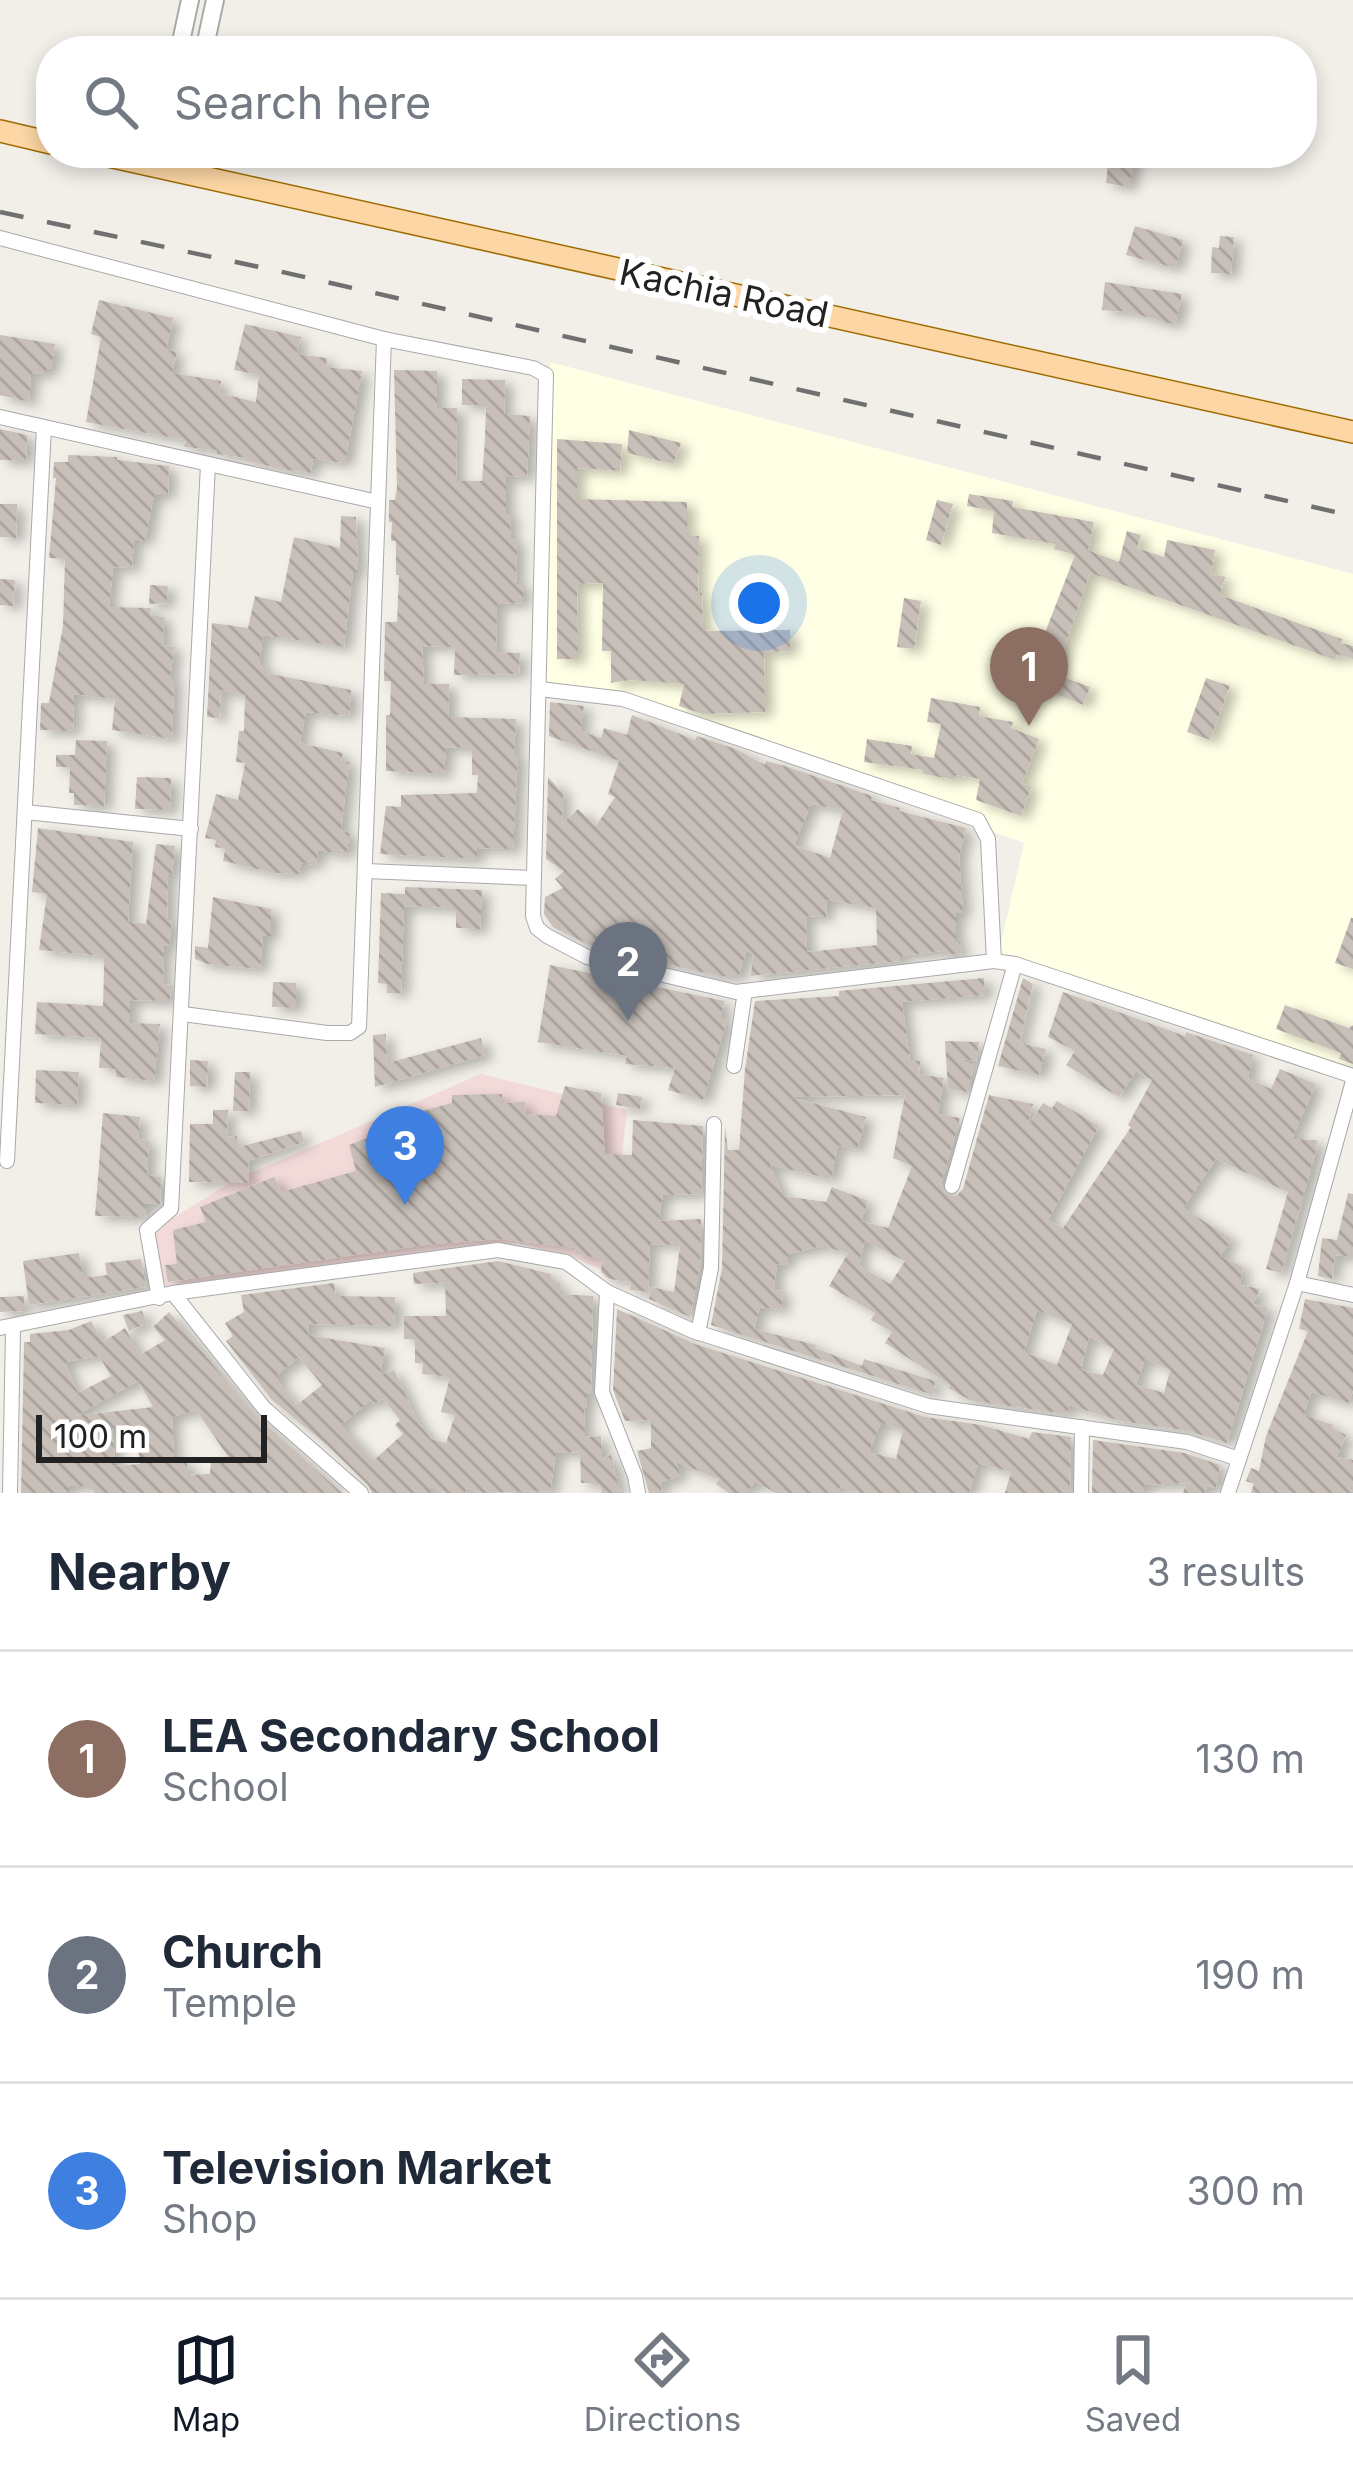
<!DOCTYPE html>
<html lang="en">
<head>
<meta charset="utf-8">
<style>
  body { margin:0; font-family:Inter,sans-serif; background:#f2f2f3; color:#1f2937 }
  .scale { position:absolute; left:36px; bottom:30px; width:231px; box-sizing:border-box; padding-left:12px; border:6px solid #222; border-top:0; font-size:33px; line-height:42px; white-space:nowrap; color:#222; -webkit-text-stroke:9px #fff; paint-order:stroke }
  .you { position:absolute; left:759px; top:603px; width:42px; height:42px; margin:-30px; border:9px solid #fff; border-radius:50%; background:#1a73e8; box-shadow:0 0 0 18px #1a73e833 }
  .badge { display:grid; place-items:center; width:78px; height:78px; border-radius:50%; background:#111827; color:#fff; font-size:39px; font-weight:700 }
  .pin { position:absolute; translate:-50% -99px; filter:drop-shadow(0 3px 6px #0008) }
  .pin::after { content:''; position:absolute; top:63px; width:42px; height:36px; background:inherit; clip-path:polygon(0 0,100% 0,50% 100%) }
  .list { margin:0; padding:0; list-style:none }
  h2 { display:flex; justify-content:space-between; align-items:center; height:156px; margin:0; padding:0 48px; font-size:51px }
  h2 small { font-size:39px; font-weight:400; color:#747a83 }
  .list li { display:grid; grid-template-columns:78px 1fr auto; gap:36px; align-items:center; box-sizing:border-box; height:216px; padding:0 48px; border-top:3px solid #e0e1e3 }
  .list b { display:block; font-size:45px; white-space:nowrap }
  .list p { margin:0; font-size:39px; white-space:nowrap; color:#747a83 }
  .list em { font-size:39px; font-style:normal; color:#747a83 }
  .icon { flex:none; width:66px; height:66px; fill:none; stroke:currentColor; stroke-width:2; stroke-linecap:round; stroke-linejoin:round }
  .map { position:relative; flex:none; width:1353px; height:1493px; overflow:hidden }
  .search { position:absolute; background:#fff; box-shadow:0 6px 18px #0003; left:36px; right:36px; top:36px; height:132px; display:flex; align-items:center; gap:30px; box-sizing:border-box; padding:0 42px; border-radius:48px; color:#747a83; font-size:45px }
  .sheet { height:804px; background:#fff }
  nav { display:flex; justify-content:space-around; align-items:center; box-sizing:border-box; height:168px; border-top:3px solid #e0e1e3; background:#fff; font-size:33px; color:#747a83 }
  nav a { display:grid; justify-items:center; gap:6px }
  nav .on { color:#111827 }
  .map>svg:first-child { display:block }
</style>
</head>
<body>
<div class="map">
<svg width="1353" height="1493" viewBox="0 0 1353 1493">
  <defs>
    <pattern id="building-back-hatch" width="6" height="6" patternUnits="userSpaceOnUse" patternTransform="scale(3)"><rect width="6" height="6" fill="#c7bfb8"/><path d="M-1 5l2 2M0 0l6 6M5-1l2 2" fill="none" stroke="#aba49e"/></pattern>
    <filter id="shadow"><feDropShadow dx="8" dy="4.5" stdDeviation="6" flood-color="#0004"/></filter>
  </defs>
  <rect width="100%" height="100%" fill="#f2efe9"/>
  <polygon fill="#f2dad9" points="481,1074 627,1110 609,1273 577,1259 517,1243 159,1289 154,1230 234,1180"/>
  <polygon fill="#ffffe5" points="550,362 1353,574 1353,1076 998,956 1024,843 649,707 545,692"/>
  <g fill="url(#building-back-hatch)" fill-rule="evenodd" filter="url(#shadow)">
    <polygon points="1109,153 1135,153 1129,187 1106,183"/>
    <polygon points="1135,226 1183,240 1175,268 1126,255"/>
    <polygon points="1220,236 1234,237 1231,274 1211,273 1212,247 1219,248"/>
    <polygon points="1105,282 1182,294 1175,325 1129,312 1102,310"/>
    <polygon points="99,300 173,318 166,350 177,352 172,373 221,381 219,393 256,402 259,375 234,370 245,324 301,337 296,354 327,358 326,367 362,371 345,463 313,459 311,473 287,470 246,461 247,458 217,454 217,450 184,447 185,440 86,422 101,337 91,334"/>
    <polygon points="0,335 55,344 51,369 47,368 46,374 31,373 29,402 0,395"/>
    <polygon points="394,370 437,371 437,408 457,408 456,481 482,481 485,439 486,405 462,405 462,379 505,380 504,414 530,416 527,477 506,476 506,514 511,514 510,540 517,539 516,584 523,584 523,603 497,604 496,652 520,653 519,674 454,675 455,647 422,646 424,684 449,684 448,717 516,719 514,755 518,755 513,849 477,848 477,859 380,854 386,806 401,807 401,795 477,793 478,775 472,775 472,748 446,747 444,774 386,771 386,715 390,715 391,681 384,681 385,622 397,622 399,575 396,575 396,541 391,541 392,522 389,522 389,500 395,500 397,487"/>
    <polygon points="0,429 27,435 26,461 0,460"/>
    <polygon points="629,430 681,443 673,464 627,453"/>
    <polygon points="557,439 622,444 620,471 577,468 577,499 687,502 687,535 699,536 698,593 702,593 703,631 790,630 790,651 764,652 765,712 702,714 679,706 684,684 630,680 611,683 611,651 602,651 603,583 577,584 578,659 557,659"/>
    <polygon points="68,455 117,457 117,460 169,466 168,495 154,495 145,541 134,539 132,568 113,567 109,607 151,608 150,615 164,617 163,645 174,647 170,679 174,679 172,739 112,730 115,699 74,694 73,731 40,730 41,703 49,703 63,626 65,559 49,558 56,478 53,478 54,462 68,462"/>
    <polygon points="969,494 1013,501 1012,507 1094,522 1088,550 1119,562 1127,531 1141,535 1137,548 1164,557 1167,540 1215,550 1211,574 1225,577 1220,595 1342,639 1341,643 1353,646 1353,659 1337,654 1335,660 1090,573 1055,674 1090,687 1083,705 1026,682 1075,555 1054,549 1055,544 992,533 994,511 967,506"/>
    <polygon points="937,500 953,504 941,545 926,540"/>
    <polygon points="0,504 17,504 16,538 0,537"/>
    <polygon points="341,516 356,517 358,572 353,572 344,647 263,635 259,665 267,667 266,673 351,690 349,716 306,712 300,743 343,753 341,762 349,762 341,831 350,833 346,855 318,850 316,865 301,863 299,874 274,873 223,861 225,849 215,847 216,840 205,838 216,794 238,800 245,763 236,762 239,731 244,731 245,695 221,690 219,718 207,717 212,623 248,628 255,596 281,602 294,537 340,548"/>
    <polygon points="0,579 15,580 13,606 0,605"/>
    <polygon points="150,585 168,586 167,603 149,604"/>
    <polygon points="904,598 921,601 914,649 897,647"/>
    <polygon points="1206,678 1230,686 1210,740 1187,732"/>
    <polygon points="931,698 980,707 979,716 1013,722 1011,728 1039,739 1022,783 1031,787 1021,816 976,800 980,779 956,775 955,780 923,774 923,770 864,762 867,739 912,746 911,754 934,758 941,724 927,722"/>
    <path d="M550 702 584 706 580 731 601 738 604 728 627 735 632 715 695 740 697 736 736 749 765 765 766 761 785 766 872 796 871 800 900 808 899 811 966 828 959 857 963 913H956V943L960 942 962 953 941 956 940 951 900 956V961L751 976 753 953 746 951 739 976H718L591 946 553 927 544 914 545 897 563 888 555 879 564 871 546 859 548 777 563 793 562 824 578 809 596 826 615 797 608 794 619 761 549 736ZM811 804 843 810 830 858 794 845ZM827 900 876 908 877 945 807 952 806 916 826 917Z"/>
    <polygon points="76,740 107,741 104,806 74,805 74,793 69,793 70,767 56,767 56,755 75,755"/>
    <polygon points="137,777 171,778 170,810 135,809"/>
    <polygon points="38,828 133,842 128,922 146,924 156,844 175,846 172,874 168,873 167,920 172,920 169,946 164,946 163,984 171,985 170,1001 130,1000 130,1023 160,1024 154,1081 116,1077 116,1069 99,1068 101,1038 35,1034 37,1002 103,1006 104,967 103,956 39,950 47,894 32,892"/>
    <polygon points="405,887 482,890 480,929 456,928 456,908 404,906 401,993 387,993 387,984 378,983 381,893 405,894"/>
    <polygon points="213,897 271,909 271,936 263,936 260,969 207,964 195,959 195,946 208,948"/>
    <polygon points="1351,918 1353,918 1353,969 1335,963"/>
    <polygon points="550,965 725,1001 720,1018 727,1020 703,1100 668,1090 675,1068 625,1064 627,1056 538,1042"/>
    <path d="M984 978 985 995 902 1002 910 1061H920L919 1074 944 1078 938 1114 960 1118 941 1184 948 1196H956L963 1189 989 1095 1033 1104 1027 1127 1043 1103 1052 1108 1057 1101 1099 1126 1048 1220 1063 1228 1131 1127 1128 1125 1152 1080 1136 1071 1119 1097 1066 1065 1075 1051 1048 1037 1063 992 1185 1036 1186 1032 1253 1055 1248 1078 1271 1089 1280 1069 1316 1084 1292 1139 1317 1140 1316 1151 1281 1273 1266 1269 1288 1192 1216 1159 1183 1208 1232 1239 1220 1256 1243 1267 1240 1285 1260 1289 1253 1304 1268 1308 1227 1443 1189 1431 1120 1421 1069 1405 1067 1414 972 1401 948 1388 950 1385 885 1343 892 1332 871 1320 875 1313 829 1286 848 1253 822 1246 788 1254 787 1265 777 1264 774 1290 783 1291 781 1310 760 1307 754 1329 816 1345 815 1348 862 1366 864 1359 935 1381 933 1395 711 1325 722 1268 725 1126 728 1150H739L745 1069 755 1001 839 996V991ZM905 1095 893 1158 912 1166 888 1228 861 1221 868 1201 832 1187 826 1202 783 1196 770 1165 831 1179 838 1145 857 1150 866 1117 790 1097ZM865 1241 905 1261 890 1284 858 1265ZM1037 1310 1072 1324 1057 1365 1024 1352ZM1089 1337 1114 1349 1103 1375 1081 1370ZM1145 1359 1170 1370 1164 1393 1136 1385Z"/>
    <polygon points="1023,978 1033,984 1019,1043 1046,1049 1039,1075 998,1066"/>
    <polygon points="273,982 296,983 296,1008 272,1007"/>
    <polygon points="1285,1005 1349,1028 1353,1025 1353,1064 1339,1059 1341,1053 1276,1029"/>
    <polygon points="386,1034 387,1063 481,1038 485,1055 375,1087 373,1035"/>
    <polygon points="945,1041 979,1042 976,1061 960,1059 974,1066 967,1092 948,1089"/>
    <polygon points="190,1060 208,1061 207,1087 190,1086"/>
    <polygon points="36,1070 79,1072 77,1105 35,1103"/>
    <polygon points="235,1072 250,1072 249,1111 233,1111"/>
    <polygon points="565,1086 601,1093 605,1154 632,1155 633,1120 703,1126 701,1194 663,1195 658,1221 701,1219 700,1267 690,1317 649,1299 651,1287 674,1292 680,1245 650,1244 648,1292 630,1290 631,1282 609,1279 601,1272 602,1259 575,1254 576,1248 499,1239 433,1244 168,1282 165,1265 177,1264 173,1230 206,1222 200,1207 274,1177 281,1192 356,1171 349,1145 402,1125 400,1117 452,1103 452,1095 502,1094 502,1103 525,1102 526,1114 556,1116"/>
    <polygon points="618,1093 642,1097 640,1109 616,1105"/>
    <polygon points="213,1110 228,1110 227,1137 237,1136 239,1147 301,1131 304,1142 248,1161 249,1183 189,1182 190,1124 213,1124"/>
    <polygon points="103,1113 140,1117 138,1139 149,1141 147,1175 161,1177 160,1204 146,1203 145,1217 95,1216"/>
    <polygon points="1348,1193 1353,1194 1353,1257 1335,1255 1332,1279 1318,1276 1322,1238 1337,1240"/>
    <polygon points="79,1253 83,1278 107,1275 105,1263 141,1259 146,1287 29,1305 23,1261"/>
    <path d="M498 1261 551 1274V1283H560V1294L593 1296 591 1393 587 1394V1408H584L585 1437 601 1436 602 1458 611 1455 620 1493H602L599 1483H581L580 1452 556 1453 550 1491 482 1493 467 1488 465 1493H446L431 1487V1493H372L368 1485 327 1445 272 1400 226 1341 233 1336 225 1323 244 1312 241 1295 334 1283 336 1296 395 1297 394 1326 309 1324 308 1335 385 1348 380 1375 394 1370 417 1420 431 1439 446 1443 455 1415 441 1412 450 1377 422 1374 423 1363H415V1339H404V1316H446L445 1283 414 1284 413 1273ZM299 1357 322 1385 297 1405 278 1382 281 1379 277 1375ZM383 1399 400 1420 395 1425 403 1434 373 1461 341 1425 371 1400 373 1404Z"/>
    <polygon points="24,1296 24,1311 0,1312 0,1297"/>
    <polygon points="1305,1299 1353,1308 1353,1391 1349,1403 1311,1392 1304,1415 1333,1425 1332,1428 1346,1435 1337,1457 1353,1460 1353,1493 1251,1493 1254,1484 1246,1481 1251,1468 1259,1471 1266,1436 1308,1331 1299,1329"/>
    <path d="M617 1309 695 1344 925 1417 981 1425 1029 1439 1032 1432 1071 1437 1070 1493H1005L1011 1472 978 1463 969 1493H860L840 1487 838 1493H776L755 1481 747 1493H729L716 1484 719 1479 676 1462 681 1476 660 1482 662 1493H649L637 1451 651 1448V1420L625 1421 613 1390ZM881 1423 903 1430 896 1459 869 1452Z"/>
    <polygon points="142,1311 147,1323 129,1331 123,1315"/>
    <path d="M169 1312 256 1416 342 1493H94V1486H69V1493H21L24 1342H30V1334L69 1330 91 1321 103 1342 125 1328 140 1355 165 1340 153 1327ZM99 1356 111 1376 78 1393 65 1362ZM138 1381 153 1407 75 1416ZM196 1410 231 1461 211 1460 210 1474 188 1475 187 1461H174L172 1417ZM135 1426 140 1464 116 1466 112 1429Z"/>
    <polygon points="1093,1440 1184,1453 1220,1465 1216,1488 1207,1486 1205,1493 1183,1493 1186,1483 1144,1485 1144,1493 1092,1493"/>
  </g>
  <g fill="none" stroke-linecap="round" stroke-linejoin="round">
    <g stroke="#a9a9a9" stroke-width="16">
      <g id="minor">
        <polyline points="0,238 384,339 533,368 546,375 533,916 537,928 547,936 587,957 736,992 994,961 1015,964 1353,1076"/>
        <polyline points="0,417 378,502"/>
        <polyline points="540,689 623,699 978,820 988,839 994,961"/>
        <polyline points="25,812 191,829"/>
        <polyline points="366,871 534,878"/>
        <polyline points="183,1014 327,1033 350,1033 359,1027 384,339"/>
        <polyline points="734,1066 745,991"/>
        <polyline points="7,1161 44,427"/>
        <polyline points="952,1186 1015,964"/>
        <polyline points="1297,1283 1353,1295"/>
        <polyline points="607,1292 602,1392 635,1476 638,1493"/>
        <polyline points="173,1293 264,1408 361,1493"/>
        <polyline points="159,1298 147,1230 171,1209 208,464"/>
        <polyline points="0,1328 173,1293 498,1250 566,1262 607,1292 693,1331 928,1406 1187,1442 1239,1459"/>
        <polyline points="698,1333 711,1268 714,1124"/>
        <polyline points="10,1493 13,1328"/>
        <polyline points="1081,1493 1082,1427"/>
        <polyline points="1228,1493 1297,1283 1353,1081"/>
      </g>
    </g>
    <g stroke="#a9a9a9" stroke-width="20">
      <g id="tertiary">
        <polyline points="179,51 190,0"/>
        <polyline points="204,51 215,0"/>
        <polyline points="178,172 182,153"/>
      </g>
    </g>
    <g stroke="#a06b00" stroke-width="24">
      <g id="primary">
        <polyline points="0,131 51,143"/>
        <polyline points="95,153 1353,432"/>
      </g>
    </g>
    <use href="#minor" stroke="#fff" stroke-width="14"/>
    <use href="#tertiary" stroke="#fff" stroke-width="16"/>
    <use href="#primary" stroke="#fcd6a4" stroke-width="21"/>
    <polyline stroke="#707070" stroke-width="4.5" stroke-dasharray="24 24" stroke-linecap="butt" points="0,212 278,271 1353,516"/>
  </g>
  <g text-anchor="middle" stroke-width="12" stroke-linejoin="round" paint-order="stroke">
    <g font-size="36" fill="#222" stroke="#fff">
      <text transform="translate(724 293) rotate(12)" y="13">Kachia Road</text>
    </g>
  </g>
</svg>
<div class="scale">100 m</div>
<div class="you"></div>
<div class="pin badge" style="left:1029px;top:726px;background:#8d6e63">1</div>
<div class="pin badge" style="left:628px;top:1021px;background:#6b7280">2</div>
<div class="pin badge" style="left:405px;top:1205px;background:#3f7fe0">3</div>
<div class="search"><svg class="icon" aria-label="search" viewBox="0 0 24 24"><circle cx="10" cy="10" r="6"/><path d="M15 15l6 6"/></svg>Search here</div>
</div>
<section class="sheet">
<h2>Nearby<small>3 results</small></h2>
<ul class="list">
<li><span class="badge" style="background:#8d6e63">1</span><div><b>LEA Secondary School</b><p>School</p></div><em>130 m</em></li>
<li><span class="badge" style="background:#6b7280">2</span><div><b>Church</b><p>Temple</p></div><em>190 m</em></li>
<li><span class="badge" style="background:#3f7fe0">3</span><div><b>Television Market</b><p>Shop</p></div><em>300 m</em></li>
</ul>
</section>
<nav>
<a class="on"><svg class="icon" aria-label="map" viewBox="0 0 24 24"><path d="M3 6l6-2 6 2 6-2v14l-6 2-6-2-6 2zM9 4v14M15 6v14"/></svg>Map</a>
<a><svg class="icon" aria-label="directions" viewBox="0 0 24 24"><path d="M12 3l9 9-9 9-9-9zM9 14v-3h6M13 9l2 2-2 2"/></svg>Directions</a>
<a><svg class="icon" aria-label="saved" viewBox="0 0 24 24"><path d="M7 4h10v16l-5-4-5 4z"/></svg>Saved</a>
</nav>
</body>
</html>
